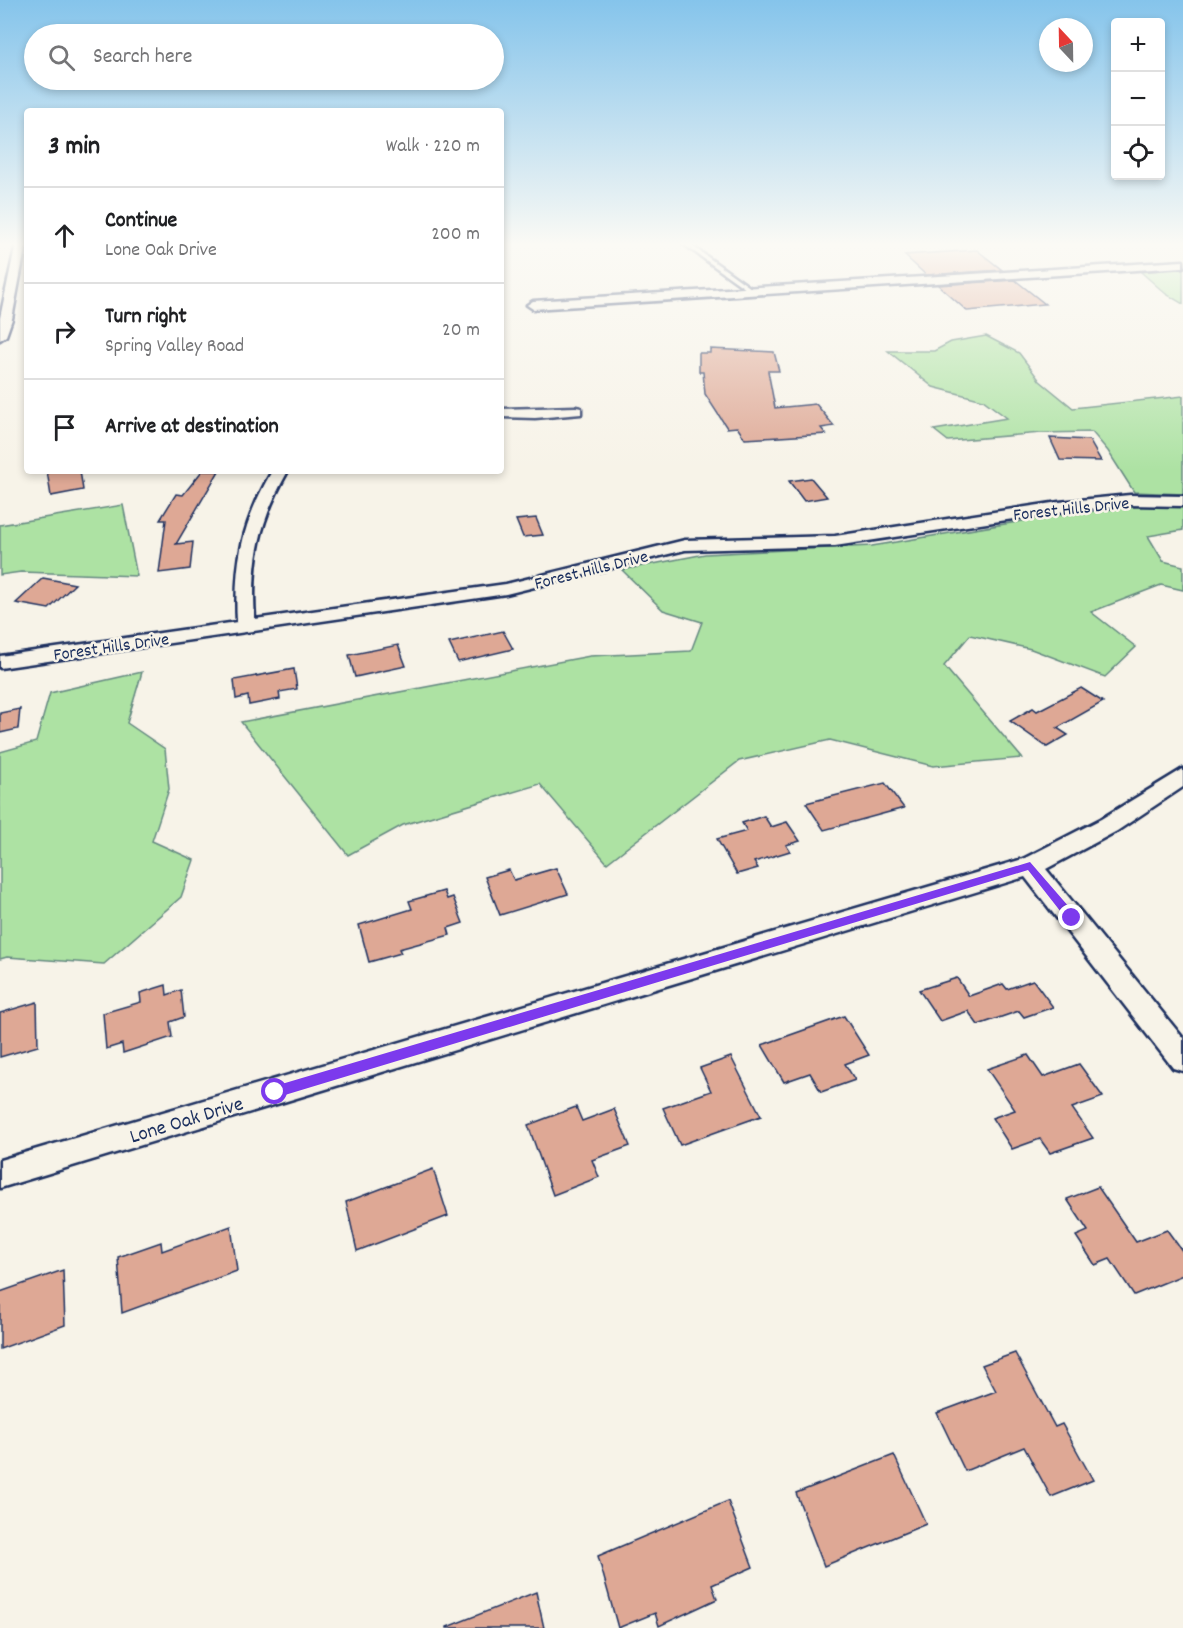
<!DOCTYPE html>
<html lang="en">
<head>
<meta charset="utf-8">
<style>
  body { margin:0; font-family:Dekko,sans-serif; background:#f6f6f6; color:#202124 }
  .controls { position:absolute; right:18px; top:18px; display:grid; overflow:hidden; border-radius:6px; box-shadow:0 3px 9px #0003 }
  .controls button { width:54px; height:54px; display:grid; place-items:center; padding:0; border:0; border-bottom:2px solid #e0e0e0; background:#fff; color:#202124; font:30px sans-serif }
  .compass { position:absolute; left:1039px; top:18px; width:54px; height:54px; border-radius:50%; background:#fff; box-shadow:0 3px 9px #0003; rotate:338deg }
  .stop { position:absolute; width:18px; height:18px; margin:-14px; border:4px solid #7c3aed; border-radius:50%; background:#fff }
  .stop.end { background:#7c3aed; border-color:#fff; box-shadow:0 2px 6px #0008 }
  .list { margin:0; padding:0; list-style:none }
  h2 { display:flex; justify-content:space-between; align-items:center; height:78px; margin:0; padding:0 24px; font-size:26px }
  h2 small { font-size:20px; font-weight:400; color:#757577 }
  .list li { display:grid; grid-template-columns:39px 1fr auto; gap:18px; align-items:center; box-sizing:border-box; height:96px; padding:0 24px; border-top:2px solid #e0e0e0 }
  .list b { display:block; font-size:22px; white-space:nowrap }
  .list p { margin:0; font-size:20px; white-space:nowrap; color:#757577 }
  .list em { font-size:20px; font-style:normal; color:#757577 }
  .icon { flex:none; width:33px; height:33px; fill:none; stroke:currentColor; stroke-width:2; stroke-linecap:round; stroke-linejoin:round }
  .map { position:relative; flex:none; width:1183px; height:1628px; overflow:hidden }
  .search { position:absolute; background:#fff; box-shadow:0 3px 9px #0003; left:24px; top:24px; width:480px; height:66px; display:flex; align-items:center; gap:15px; box-sizing:border-box; padding:0 21px; border-radius:33px; color:#757577; font-size:22px }
  .panel { position:absolute; background:#fff; box-shadow:0 3px 9px #0003; left:24px; top:108px; width:480px; height:366px; border-radius:6px }
  .map>svg:first-child { display:block }
</style>
</head>
<body>
<div class="map">
<svg width="1183" height="1628" viewBox="0 0 1183 1628">
  <rect width="100%" height="100%" fill="#f7f3e8"/>
  <filter id="ink" filterUnits="userSpaceOnUse"><feTurbulence type="fractalNoise" baseFrequency=".0167" numOctaves="2"/><feDisplacementMap in="SourceGraphic" scale="12" xChannelSelector="R" yChannelSelector="G"/><feConvolveMatrix kernelMatrix="1 2 1 2 8 2 1 2 1" color-interpolation-filters="sRGB"/></filter>
  <g filter="url(#ink)">
    <g fill="#ade2a3" stroke="#648880" stroke-width="1.5">
      <polygon points="1183,268 1183,304 1166,294 1141,272"/>
      <polygon points="986,336 1019,353 1040,381 1073,408 1183,396 1183,494 1134,492 1108,451 1092,432 1041,433 948,441 934,430 1007,418 983,400 933,387 888,351 934,351 951,342"/>
      <polygon points="123,505 137,576 21,572 0,575 0,525"/>
      <polygon points="1137,506 1183,507 1183,530 1148,536 1163,561 1183,566 1183,590 1161,585 1091,612 1136,647 1105,677 1031,649 970,635 944,666 1022,758 933,766 830,740 739,761 607,863 540,784 403,825 348,855 241,722 590,656 691,651 702,622 663,610 622,570 705,554 872,546 1065,514"/>
      <polygon points="142,672 127,723 165,749 169,789 152,841 194,860 181,897 104,964 7,957 0,959 0,752 36,742 50,693"/>
    </g>
    <g fill="#dea895" stroke="#1b2f5e" stroke-width="1.5">
      <polygon points="977,250 1002,270 926,275 904,255"/>
      <polygon points="1015,280 1045,304 967,311 938,285"/>
      <polygon points="710,349 774,352 779,371 768,371 775,408 816,404 834,426 821,428 826,434 745,439 737,427 727,428 705,394 703,372 699,372 699,353 710,353"/>
      <polygon points="1050,438 1089,440 1101,461 1060,460"/>
      <polygon points="47,471 80,471 83,490 51,496"/>
      <polygon points="202,471 219,471 176,544 193,542 190,569 159,573 166,520 160,520 176,494 183,495"/>
      <polygon points="811,478 827,497 804,501 789,481"/>
      <polygon points="536,518 543,535 523,537 516,520"/>
      <polygon points="43,578 75,584 49,609 16,603"/>
      <polygon points="503,631 513,649 458,662 449,643"/>
      <polygon points="398,645 406,666 355,677 349,655"/>
      <polygon points="294,669 297,689 279,692 280,699 249,705 248,696 236,699 234,680"/>
      <polygon points="1081,688 1103,702 1057,728 1068,735 1047,747 1010,721 1033,708 1037,711"/>
      <polygon points="20,709 18,729 0,733 0,713"/>
      <polygon points="885,783 904,808 824,830 806,803"/>
      <polygon points="764,816 771,827 787,822 800,841 786,845 790,851 754,862 758,868 737,874 717,839 747,831 742,823"/>
      <polygon points="556,868 568,894 500,915 485,877 509,870 514,880"/>
      <polygon points="444,891 447,899 453,897 463,923 448,928 450,935 399,949 401,953 369,962 359,925 412,909 409,901"/>
      <polygon points="957,978 969,996 1003,984 1007,989 1033,980 1053,1007 1024,1017 1019,1011 978,1025 968,1011 940,1021 919,990"/>
      <polygon points="166,985 167,995 181,990 184,1017 170,1022 172,1037 123,1053 122,1044 106,1049 103,1013 141,1002 140,993"/>
      <polygon points="37,1002 38,1046 0,1057 0,1013"/>
      <polygon points="844,1016 869,1055 845,1064 855,1080 821,1092 810,1073 784,1082 762,1045"/>
      <polygon points="1028,1055 1043,1077 1079,1064 1103,1097 1072,1108 1093,1138 1050,1153 1040,1139 1012,1149 992,1118 1015,1110 987,1069"/>
      <polygon points="731,1057 761,1116 680,1145 663,1108 711,1091 700,1068"/>
      <polygon points="576,1107 582,1121 614,1109 630,1146 592,1160 599,1177 553,1195 528,1125"/>
      <polygon points="433,1169 448,1216 357,1251 346,1202"/>
      <polygon points="1098,1187 1136,1242 1167,1230 1183,1252 1183,1275 1134,1295 1110,1259 1095,1265 1076,1236 1088,1231 1067,1199"/>
      <polygon points="231,1226 237,1271 122,1313 118,1257 161,1242 162,1251"/>
      <polygon points="63,1270 65,1325 0,1349 0,1292"/>
      <polygon points="1015,1353 1055,1427 1062,1424 1093,1480 1051,1497 1024,1447 965,1471 937,1413 996,1391 982,1365"/>
      <polygon points="894,1455 926,1524 824,1566 796,1493"/>
      <polygon points="728,1501 753,1567 712,1585 717,1599 659,1626 655,1613 618,1628 598,1556"/>
      <polygon points="536,1592 544,1628 447,1628 447,1627"/>
    </g>
    <g fill="none" stroke-linecap="round" stroke-linejoin="round">
      <g stroke="#1b2f5e" stroke-width="5">
        <polygon id="lane" points="682,243 688,243 758,293 753,294"/>
      </g>
      <g stroke="#1b2f5e" stroke-width="5">
        <g id="street">
          <polygon points="16,243 26,243 12,319 6,336 0,340 0,318"/>
          <polygon points="1183,261 1183,267 533,309 527,305 533,301"/>
          <polygon points="576,407 581,408 581,414 535,418 501,417 501,409"/>
          <path d="M272 471H288C259 522 251 561 255 619L506 584 685 540 835 536 1059 502 1130 495 1183 496V506L1130 505 1059 512 835 546 685 550 506 594 0 668V656L237 622C234 562 242 523 272 471Z"/>
          <polygon points="1183,769 1183,787 1117,831 1046,869 1183,1038 1183,1071 1173,1068 1025,877 0,1188 0,1160 1023,859 1101,819"/>
        </g>
      </g>
      <use href="#lane" fill="#f7f3e8" fill-rule="evenodd"/>
      <use href="#street" fill="#f7f3e8" fill-rule="evenodd"/>
    </g>
  </g>
  <linearGradient id="sky" x2="0" y2="1"><stop stop-color="#85c4eb"/><stop offset="0.52" stop-color="#fbfaf5"/><stop offset="1" stop-color="#fbfaf5" stop-opacity="0"/></linearGradient>
  <rect width="1183" height="470" fill="url(#sky)"/>
  <polygon fill="#7c3aed" points="1030,862 1076,915 1076,921 1068,921 1028,870 275,1098 269,1092 275,1086"/>
  <g text-anchor="middle" stroke-width="5" stroke-linejoin="round" paint-order="stroke">
    <g font-size="18" fill="#1b2f5e" stroke="#f7f3e8">
      <text transform="translate(1071 508) rotate(-6)" y="6">Forest Hills Drive</text>
      <text transform="translate(591 569) rotate(-14)" y="6">Forest Hills Drive</text>
      <text transform="translate(111 646) rotate(-8)" y="6">Forest Hills Drive</text>
    </g>
    <g font-size="21" fill="#1b2f5e" stroke="#f7f3e8">
      <text transform="translate(186 1119) rotate(-17)" y="7">Lone Oak Drive</text>
    </g>
  </g>
</svg>
<div class="controls">
<button>+</button>
<button>−</button>
<button><svg class="icon" aria-label="locate" viewBox="0 0 24 24"><circle cx="12" cy="12" r="6"/><path d="M12 2v4M12 18v4M2 12h4M18 12h4"/></svg></button>
</div>
<svg class="compass" viewBox="-18 -18 36 36"><path d="M0-13l5 13h-10z" fill="#e53935"/><path d="M0 13l5-13h-10z" fill="#757577"/></svg>
<div class="stop" style="left:275px;top:1092px"></div>
<div class="stop end" style="left:1072px;top:918px"></div>
<div class="search"><svg class="icon" aria-label="search" viewBox="0 0 24 24"><circle cx="10" cy="10" r="6"/><path d="M15 15l6 6"/></svg>Search here</div>
<section class="panel">
<h2>3 min<small>Walk · 220 m</small></h2>
<ul class="list">
<li><svg class="icon" aria-label="ahead" viewBox="0 0 24 24"><path d="M12 20V5M6 11l6-6 6 6"/></svg><div><b>Continue</b><p>Lone Oak Drive</p></div><em>200 m</em></li>
<li><svg class="icon" aria-label="right" viewBox="0 0 24 24"><path d="M7 20v-9h11M14 6l5 5-5 5"/></svg><div><b>Turn right</b><p>Spring Valley Road</p></div><em>20 m</em></li>
<li><svg class="icon" aria-label="arrive" viewBox="0 0 24 24"><path d="M6 21V4h12l-3 4 3 4H6"/></svg><div><b>Arrive at destination</b></div></li>
</ul>
</section>
</div>
</body>
</html>
